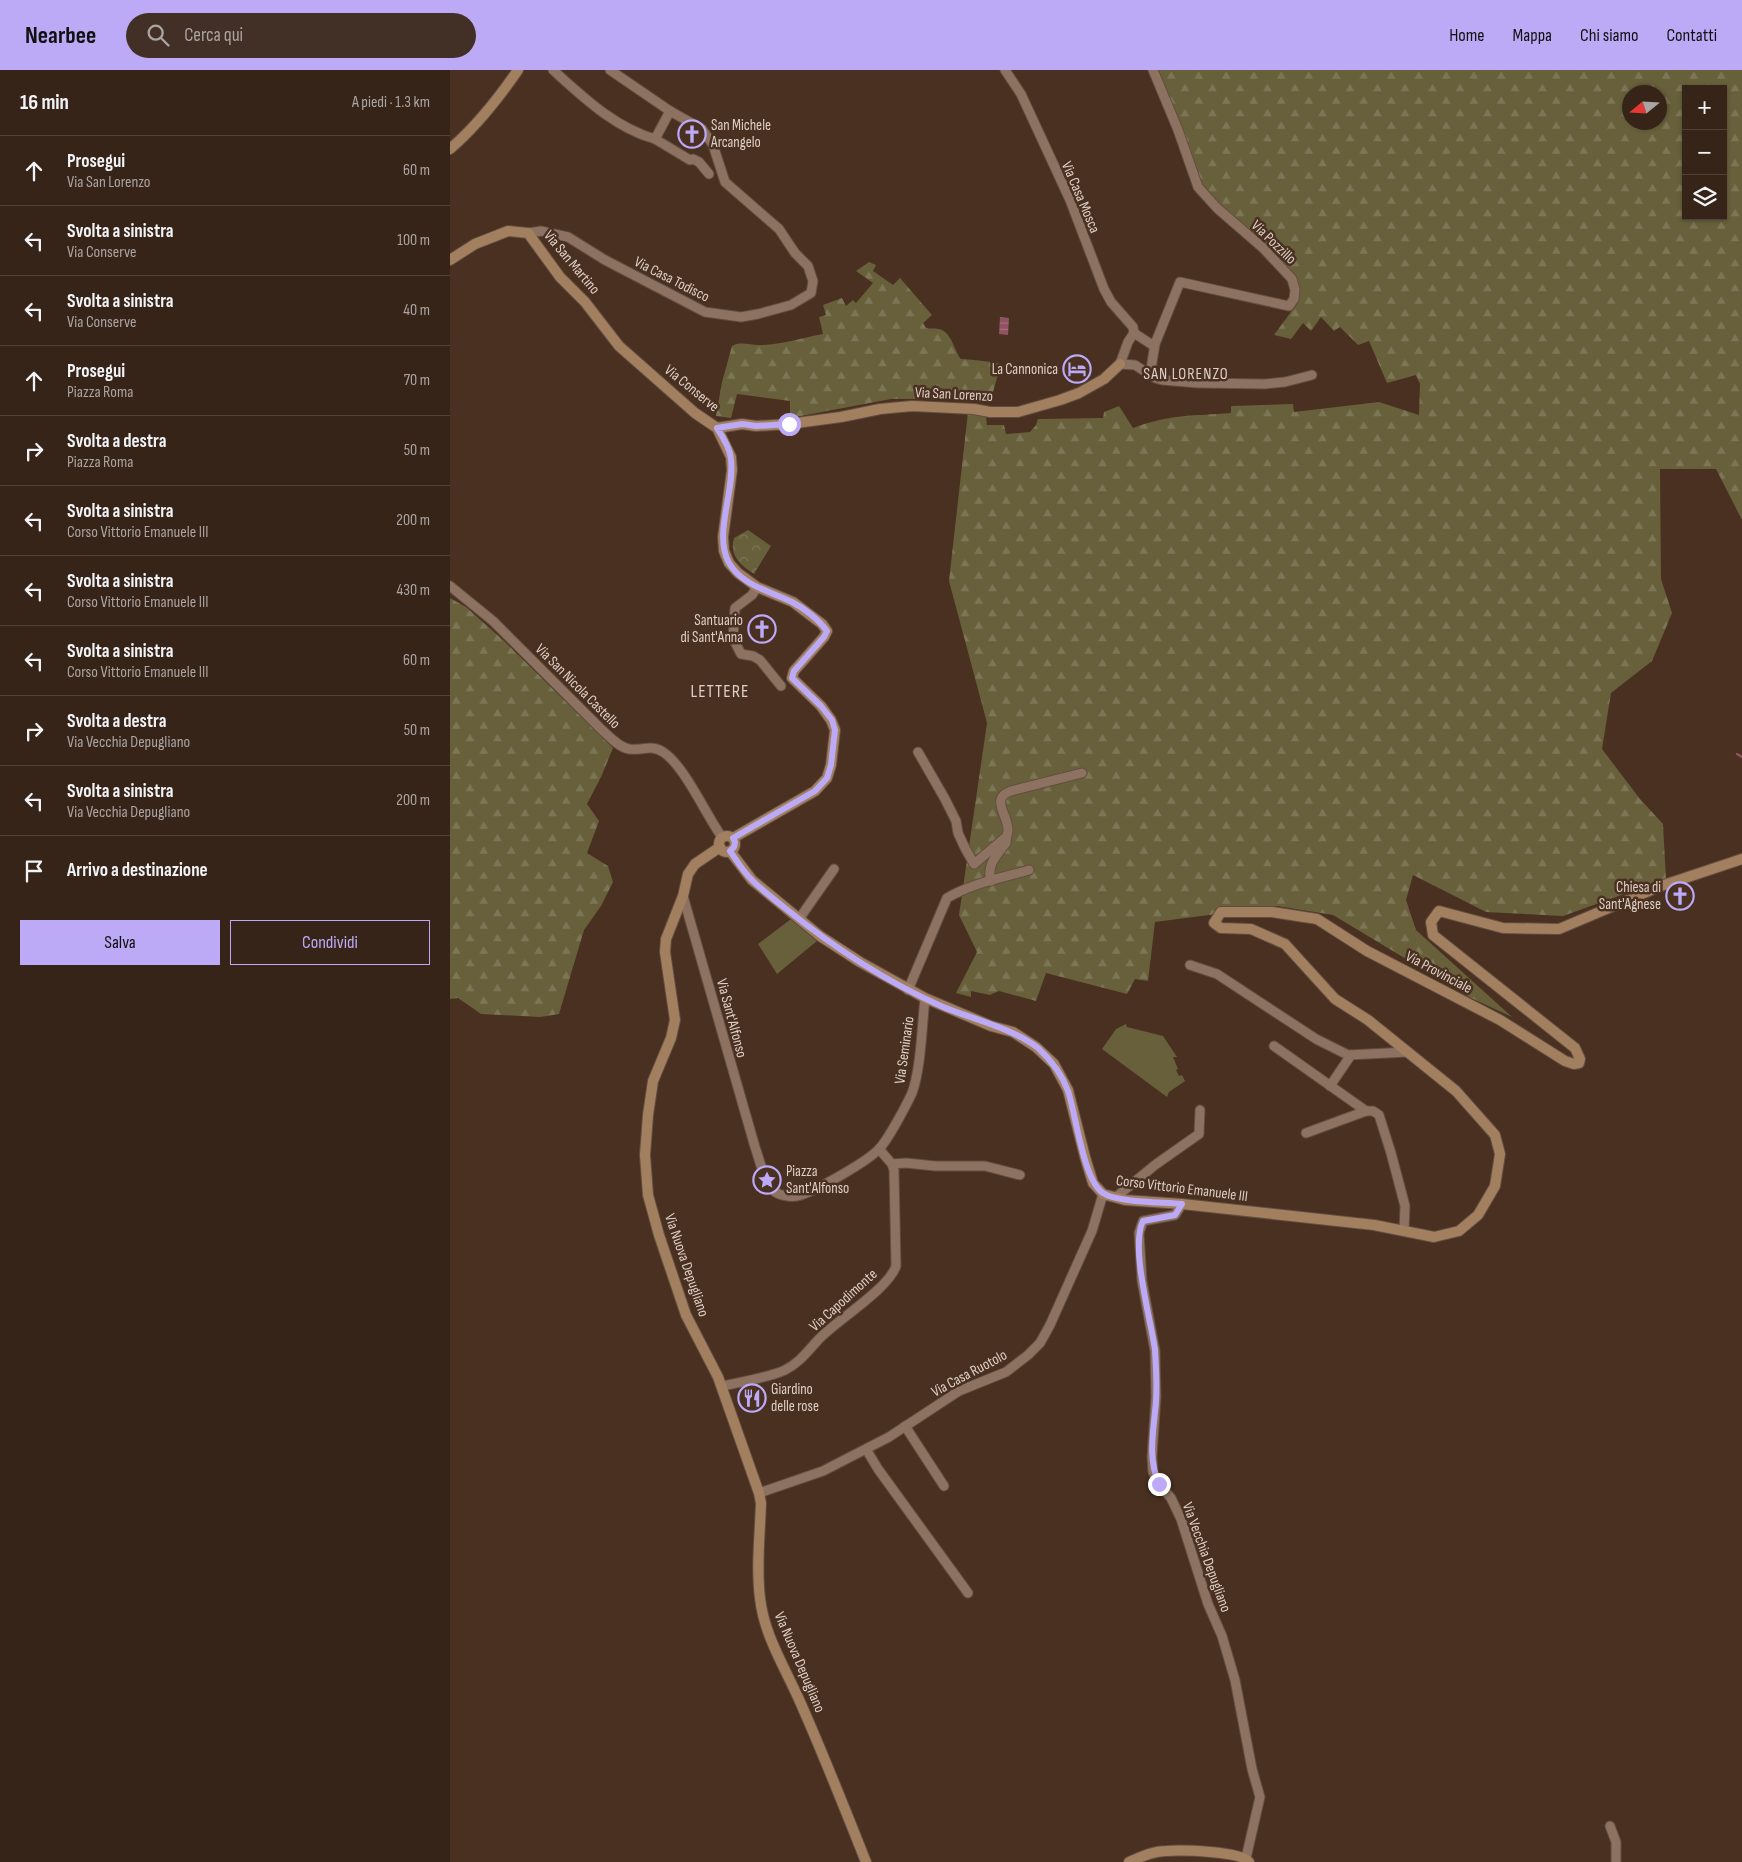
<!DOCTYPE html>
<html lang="it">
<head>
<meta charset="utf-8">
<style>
  body { margin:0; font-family:"Sofia Sans Condensed",sans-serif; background:#423026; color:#f1f3f6 }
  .controls { position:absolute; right:15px; top:15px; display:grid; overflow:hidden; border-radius:0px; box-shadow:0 1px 4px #0004 }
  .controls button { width:45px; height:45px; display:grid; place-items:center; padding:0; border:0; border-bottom:1px solid #514138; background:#372419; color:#f1f3f6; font:25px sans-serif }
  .compass { position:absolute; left:1172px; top:15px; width:45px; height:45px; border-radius:50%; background:#372419; box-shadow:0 1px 4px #0004; rotate:252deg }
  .stop { position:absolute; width:15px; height:15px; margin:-11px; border:4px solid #bcaaf6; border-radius:50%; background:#fff }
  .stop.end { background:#bcaaf6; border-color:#fff; box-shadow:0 1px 5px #0008 }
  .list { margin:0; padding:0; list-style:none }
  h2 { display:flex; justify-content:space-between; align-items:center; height:65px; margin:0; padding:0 20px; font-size:21px }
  h2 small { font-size:16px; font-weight:400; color:#aaa4a2 }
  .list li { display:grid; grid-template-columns:32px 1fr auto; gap:15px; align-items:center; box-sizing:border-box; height:70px; padding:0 20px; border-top:1px solid #514138 }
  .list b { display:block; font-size:19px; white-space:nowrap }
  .list p { margin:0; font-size:16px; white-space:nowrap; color:#aaa4a2 }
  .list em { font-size:16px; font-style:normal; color:#aaa4a2 }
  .actions { display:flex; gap:10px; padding:15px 20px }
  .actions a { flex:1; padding:11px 0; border:1px solid #bcaaf6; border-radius:0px; text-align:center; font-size:18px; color:#bcaaf6 }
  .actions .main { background:#bcaaf6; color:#111 }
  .icon { flex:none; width:28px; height:28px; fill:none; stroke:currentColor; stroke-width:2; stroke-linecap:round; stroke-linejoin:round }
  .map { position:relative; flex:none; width:1292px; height:1792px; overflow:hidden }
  header { display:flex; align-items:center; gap:30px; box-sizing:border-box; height:70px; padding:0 25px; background:#bcaaf6; color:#111 }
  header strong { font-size:24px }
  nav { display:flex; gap:28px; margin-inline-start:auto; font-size:18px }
  .search { width:350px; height:45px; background:#423026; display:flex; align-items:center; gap:12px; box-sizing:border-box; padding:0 18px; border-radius:28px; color:#aaa4a2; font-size:19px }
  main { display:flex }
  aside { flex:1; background:#372419 }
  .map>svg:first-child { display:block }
</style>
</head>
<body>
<header>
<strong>Nearbee</strong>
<div class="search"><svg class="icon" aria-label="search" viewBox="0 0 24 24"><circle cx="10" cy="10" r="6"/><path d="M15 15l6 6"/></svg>Cerca qui</div>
<nav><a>Home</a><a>Mappa</a><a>Chi siamo</a><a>Contatti</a></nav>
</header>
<main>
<aside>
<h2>16 min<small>A piedi · 1.3 km</small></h2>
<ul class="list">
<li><svg class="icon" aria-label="ahead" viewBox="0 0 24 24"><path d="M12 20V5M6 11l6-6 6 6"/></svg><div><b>Prosegui</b><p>Via San Lorenzo</p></div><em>60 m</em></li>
<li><svg class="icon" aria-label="left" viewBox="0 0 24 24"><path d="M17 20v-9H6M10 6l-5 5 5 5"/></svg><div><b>Svolta a sinistra</b><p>Via Conserve</p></div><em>100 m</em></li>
<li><svg class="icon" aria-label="left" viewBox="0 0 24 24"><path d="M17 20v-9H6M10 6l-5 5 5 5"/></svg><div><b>Svolta a sinistra</b><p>Via Conserve</p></div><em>40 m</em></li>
<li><svg class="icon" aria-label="ahead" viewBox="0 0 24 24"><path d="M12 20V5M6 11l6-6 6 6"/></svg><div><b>Prosegui</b><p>Piazza Roma</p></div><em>70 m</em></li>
<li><svg class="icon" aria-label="right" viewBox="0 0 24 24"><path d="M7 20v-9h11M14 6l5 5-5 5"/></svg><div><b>Svolta a destra</b><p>Piazza Roma</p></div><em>50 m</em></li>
<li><svg class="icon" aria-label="left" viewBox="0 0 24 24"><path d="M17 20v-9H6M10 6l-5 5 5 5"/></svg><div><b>Svolta a sinistra</b><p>Corso Vittorio Emanuele III</p></div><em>200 m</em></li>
<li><svg class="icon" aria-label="left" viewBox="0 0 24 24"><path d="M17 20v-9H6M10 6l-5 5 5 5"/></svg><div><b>Svolta a sinistra</b><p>Corso Vittorio Emanuele III</p></div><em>430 m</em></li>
<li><svg class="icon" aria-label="left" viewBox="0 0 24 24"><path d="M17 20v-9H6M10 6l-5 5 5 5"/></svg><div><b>Svolta a sinistra</b><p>Corso Vittorio Emanuele III</p></div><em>60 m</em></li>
<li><svg class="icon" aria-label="right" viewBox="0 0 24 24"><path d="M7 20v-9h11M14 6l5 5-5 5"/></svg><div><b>Svolta a destra</b><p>Via Vecchia Depugliano</p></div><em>50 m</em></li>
<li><svg class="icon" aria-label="left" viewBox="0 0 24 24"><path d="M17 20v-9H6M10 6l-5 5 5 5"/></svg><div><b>Svolta a sinistra</b><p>Via Vecchia Depugliano</p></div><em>200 m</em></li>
<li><svg class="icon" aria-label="arrive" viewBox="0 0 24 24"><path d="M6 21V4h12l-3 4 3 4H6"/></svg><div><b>Arrivo a destinazione</b></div></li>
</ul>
<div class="actions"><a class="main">Salva</a><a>Condividi</a></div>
</aside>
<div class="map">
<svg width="1292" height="1792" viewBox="0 0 1292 1792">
  <defs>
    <pattern id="forest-firs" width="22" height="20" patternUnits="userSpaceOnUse" patternTransform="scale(1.25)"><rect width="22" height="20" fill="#67603b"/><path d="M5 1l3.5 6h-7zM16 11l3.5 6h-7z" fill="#7c7656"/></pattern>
    <pattern id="park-crowns" width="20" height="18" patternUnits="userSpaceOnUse" patternTransform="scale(1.25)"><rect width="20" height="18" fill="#67603b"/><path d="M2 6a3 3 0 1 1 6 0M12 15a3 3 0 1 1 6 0" fill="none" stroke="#7c7656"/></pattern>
    <pattern id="water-rules" width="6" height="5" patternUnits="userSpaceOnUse" patternTransform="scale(1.25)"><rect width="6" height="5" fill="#905161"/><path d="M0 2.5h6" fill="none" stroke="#a4717d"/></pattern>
  </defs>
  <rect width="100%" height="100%" fill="#493021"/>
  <g fill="#67603b">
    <polygon points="341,849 367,871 327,904 308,874"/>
    <polygon points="676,954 677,957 713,966 727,987 723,987 728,999 726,1000 729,1006 732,1005 735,1011 719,1022 717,1027 652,979 666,959"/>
  </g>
  <g fill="url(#forest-firs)" fill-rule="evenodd">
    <path d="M705 0H1292V450L1266 399H1210L1211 509 1222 543 1202 591 1161 623 1152 679 1190 729 1213 754 1216 809 1113 846 1036 842 963 805 956 830 966 860 1062 947 1021 928 883 845 827 836 705 852 698 911 685 909 677 924 596 903 586 931 549 921 540 925 521 921V927L506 923 527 882 509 845 537 653 499 511 518 342 536 347 537 355H554L556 364 580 362 586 355 588 349 653 348 654 342 669 336 683 358C719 344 744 346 781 343V336L843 334 844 342 929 332 969 345 970 314 966 305 937 313 919 271 908 275 890 257 884 261 871 247 861 261 853 253 841 269 824 265 849 231V218L835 195 765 131 749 111 742 95 734 63 717 32ZM1236 19H1273V146H1236ZM1180 22H1210V52H1180Z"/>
    <path d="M419 192 426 195 423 201 443 215 450 208 482 245 473 253 476 258C481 259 484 258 489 259 502 262 504 281 511 289 524 290 538 291 551 294L541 329H441L340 348V331L287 324 281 348 266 346 272 312 282 276C290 271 300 275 309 275 331 275 351 268 373 264L369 247 376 245 373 235 392 228 396 236 403 230 406 233 423 213 406 201Z"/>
    <polygon points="0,528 16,537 53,570 163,678 151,707 137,734 149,751 137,783 158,796 163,812 151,836 134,860 109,944 90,947 31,944 8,928 0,929"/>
  </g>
  <path fill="url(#park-crowns)" d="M298 460 321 476 304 504C290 495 279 486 284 468Z"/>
  <polygon fill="url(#water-rules)" points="550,247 559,248 558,265 549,264"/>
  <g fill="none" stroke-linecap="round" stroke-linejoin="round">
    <polyline stroke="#905161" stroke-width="2.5" points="1287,684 1292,687"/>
    <g stroke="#634e42" stroke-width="11">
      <g id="street">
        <path d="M103 0C133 27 165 58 205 69L220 41"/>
        <polyline points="555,0 571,24 620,130 654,219 661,232 683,257 684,263"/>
        <polyline points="205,69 240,90 243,89 249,92 259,104"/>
        <polyline points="78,163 91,161 118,167 155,190 255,242 291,247 308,244 341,235 361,223 363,211 358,196 345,183 329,159 275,112 263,75 252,59 220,41 160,0"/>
        <polyline points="684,263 678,272 670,294 685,295 705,308 712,310 748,313 815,314 835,312 862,305"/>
        <polyline points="684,263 704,276"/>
        <polyline points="700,305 705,274 730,212 839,236 844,229 845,220 842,209 813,178 767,138 748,117 728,60 703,0"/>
        <path d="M0 516 43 551 151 659C159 666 168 677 179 679 191 681 202 674 213 682 234 695 256 745 272 767"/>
        <polyline points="307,517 302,525 285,538 283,568 291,584 303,586 310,590 331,616"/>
        <polyline points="468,682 495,729 506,751 508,763 515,778 524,794 556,767"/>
        <path d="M541 811C536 795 547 785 556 773 556 768 557 765 558 761 559 746 539 728 561 721L632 703"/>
        <path d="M233 826 305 1077C310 1091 314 1112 325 1122 331 1126 341 1127 347 1126 363 1123 418 1091 429 1079 438 1070 457 1034 462 1023 471 999 472 955 475 928"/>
        <polyline points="349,849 384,799"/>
        <polyline points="740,895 767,904 866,969 898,985 958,982"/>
        <path d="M458 920 497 828C522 813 552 808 579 800"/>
        <polyline points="824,976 916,1041"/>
        <polyline points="880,1016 901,985"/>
        <polyline points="856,1063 916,1041 923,1041 929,1045 941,1083 955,1136 954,1161"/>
        <polyline points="442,1094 456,1093 485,1096 535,1096 570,1105"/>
        <polyline points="666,1127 705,1095 749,1064 750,1040"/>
        <polyline points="732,1134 725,1145 693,1151 689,1163 692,1211 705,1281 706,1327 702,1387 703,1402 709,1414 721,1428 731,1449 758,1534 772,1566 785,1610 802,1699 810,1727 796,1788"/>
        <path d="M272 1316C290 1312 318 1308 335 1300 351 1292 359 1279 371 1267 389 1249 439 1218 446 1196L444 1100 442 1094 429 1079"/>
        <polyline points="455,1356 494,1416"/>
        <polyline points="416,1379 428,1399 518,1523"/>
        <polyline points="309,1423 373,1401 439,1367 509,1321 556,1302 578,1285 590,1273 600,1255 642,1161 653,1124"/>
        <polyline points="1160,1756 1166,1772 1166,1792"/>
      </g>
    </g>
    <g stroke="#634e42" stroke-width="12">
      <g id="secondary">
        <path d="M0 79C27 56 48 29 68 0"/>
        <polyline points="0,190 25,174 58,161 78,163 110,207 135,232 169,276 245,343 267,358 281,387 282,400 273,467 274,481 279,493 288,503 307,517 343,532 372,554 377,561 374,567 344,601 342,608 371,636 381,650 385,660 381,695 377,708 365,721 283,768"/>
        <polyline points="267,358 292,354 306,356 339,354 391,347 430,339 462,336 524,339 540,342 568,342 610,330 629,323 654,309 670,294"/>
        <circle cx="277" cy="774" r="8"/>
        <path d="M270 777 245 794 238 804 233 826 216 869 215 882 225 950 221 968 203 1011 198 1045 195 1085 198 1125 209 1165 236 1245 268 1307 309 1423 311 1433C310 1464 306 1497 310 1528 314 1566 336 1599 351 1634 374 1686 395 1739 416 1792"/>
        <polyline points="280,781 302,810 370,866 410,892 475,928 541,956 563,962 586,977 604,994 618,1020 635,1087 643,1113 653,1124 675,1130 732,1134 924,1155 984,1167 1009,1161 1028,1145 1045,1116 1050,1084 1045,1065 1006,1021 918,950 885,929 835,874 801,859 771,858 764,853 771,842 822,842 867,849 917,881 1050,950 1115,991 1124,994 1129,993 1130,989 1125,978 983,865 981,852 989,841 1053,858 1109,859 1211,816 1292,789"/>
        <path d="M679 1792C691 1787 703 1781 716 1781 731 1780 791 1781 799 1792"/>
      </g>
    </g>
    <use href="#street" stroke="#8e7261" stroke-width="9"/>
    <use href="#secondary" stroke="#a2805f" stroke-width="10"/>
  </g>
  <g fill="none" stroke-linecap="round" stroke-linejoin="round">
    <path stroke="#bcaaf6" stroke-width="6" d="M339 354 306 356 292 354 267 358C273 367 280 378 281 389 285 421 264 462 278 491 290 515 320 521 342 532 354 538 369 550 377 561L374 567 344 601 342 608 371 636 382 650 385 660 381 695 377 708 365 721 283 768 285 772 284 777 280 781C287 791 294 803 303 811 313 821 324 829 335 838 383 877 435 911 491 936 521 949 563 958 588 978 601 990 612 1004 618 1021 626 1044 633 1110 653 1123 668 1133 713 1132 732 1134L725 1145 693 1151C680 1177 701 1250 705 1280 706 1296 707 1315 706 1331 704 1359 697 1388 709 1414"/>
  </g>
  <defs>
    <g id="church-ring" transform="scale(1.4375)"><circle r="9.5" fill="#493021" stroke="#bcaaf6" stroke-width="1.5"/><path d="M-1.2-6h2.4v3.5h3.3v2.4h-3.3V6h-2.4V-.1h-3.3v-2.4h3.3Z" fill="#bcaaf6"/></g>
    <g id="hotel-ring" transform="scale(1.4375)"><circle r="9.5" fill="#493021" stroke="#bcaaf6" stroke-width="1.5"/><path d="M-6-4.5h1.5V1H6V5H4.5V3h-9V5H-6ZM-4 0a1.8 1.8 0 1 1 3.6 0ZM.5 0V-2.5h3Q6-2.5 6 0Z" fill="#bcaaf6"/></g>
    <g id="sight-ring" transform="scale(1.4375)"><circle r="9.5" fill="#493021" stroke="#bcaaf6" stroke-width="1.5"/><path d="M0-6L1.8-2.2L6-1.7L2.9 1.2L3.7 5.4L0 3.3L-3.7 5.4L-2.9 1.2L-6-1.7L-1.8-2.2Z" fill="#bcaaf6"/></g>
    <g id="restaurant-ring" transform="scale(1.4375)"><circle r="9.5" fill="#493021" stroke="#bcaaf6" stroke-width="1.5"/><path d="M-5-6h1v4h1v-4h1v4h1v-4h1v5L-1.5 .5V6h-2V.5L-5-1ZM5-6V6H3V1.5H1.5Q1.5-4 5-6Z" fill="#bcaaf6"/></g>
  </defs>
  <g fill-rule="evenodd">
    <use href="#church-ring" x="242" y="64"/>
    <use href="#hotel-ring" x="627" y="299"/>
    <use href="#church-ring" x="312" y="559"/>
    <use href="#church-ring" x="1230" y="826"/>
    <use href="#sight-ring" x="317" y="1110"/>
    <use href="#restaurant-ring" x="302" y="1328"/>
  </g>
  <g text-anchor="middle" stroke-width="5" stroke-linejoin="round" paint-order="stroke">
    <g font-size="15" fill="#dfcfc6" stroke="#493021" text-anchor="start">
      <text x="261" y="60">San Michele<tspan x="261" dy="17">Arcangelo</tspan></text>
      <text x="608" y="304" text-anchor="end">La Cannonica</text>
      <text x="293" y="555" text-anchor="end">Santuario<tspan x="293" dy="17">di Sant'Anna</tspan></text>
      <text x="1211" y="822" text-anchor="end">Chiesa di<tspan x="1211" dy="17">Sant'Agnese</tspan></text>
      <text x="336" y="1106">Piazza<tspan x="336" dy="17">Sant'Alfonso</tspan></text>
      <text x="321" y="1324">Giardino<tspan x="321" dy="17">delle rose</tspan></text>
    </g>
    <g font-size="15" fill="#dfcfc6" stroke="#493021">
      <text transform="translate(631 127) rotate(67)" y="5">Via Casa Mosca</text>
      <text transform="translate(824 172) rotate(44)" y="5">Via Pozzillo</text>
      <text transform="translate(122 192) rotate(50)" y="5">Via San Martino</text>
      <text transform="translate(222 209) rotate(27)" y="5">Via Casa Todisco</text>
      <text transform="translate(242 318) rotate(39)" y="5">Via Conserve</text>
      <text transform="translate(504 324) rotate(3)" y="5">Via San Lorenzo</text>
      <text transform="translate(128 616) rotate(45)" y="5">Via San Nicola Castello</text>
      <text transform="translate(989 902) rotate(28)" y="5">Via Provinciale</text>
      <text transform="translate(282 948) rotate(75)" y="5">Via Sant'Alfonso</text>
      <text transform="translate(454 980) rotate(-82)" y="5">Via Seminario</text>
      <text transform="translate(732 1118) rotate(7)" y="5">Corso Vittorio Emanuele III</text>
      <text transform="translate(237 1195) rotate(71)" y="5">Via Nuova Depugliano</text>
      <text transform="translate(393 1230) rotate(-42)" y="5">Via Capodimonte</text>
      <text transform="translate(519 1303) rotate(-28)" y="5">Via Casa Ruotolo</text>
      <text transform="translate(757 1487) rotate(70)" y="5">Via Vecchia Depugliano</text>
      <text transform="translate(350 1592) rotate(67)" y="5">Via Nuova Depugliano</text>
    </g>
    <g font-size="16" letter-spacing="1" fill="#dfcfc6" stroke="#493021">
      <text x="736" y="309">SAN LORENZO</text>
    </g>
    <g font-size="18" letter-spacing="1" fill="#dfcfc6" stroke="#493021">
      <text x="270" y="627">LETTERE</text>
    </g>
  </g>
</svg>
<div class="controls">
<button>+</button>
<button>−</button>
<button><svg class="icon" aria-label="layers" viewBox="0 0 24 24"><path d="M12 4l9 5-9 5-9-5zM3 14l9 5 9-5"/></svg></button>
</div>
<svg class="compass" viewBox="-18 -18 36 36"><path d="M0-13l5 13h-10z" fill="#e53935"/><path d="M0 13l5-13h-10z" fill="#aaa4a2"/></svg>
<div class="stop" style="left:339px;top:354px"></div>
<div class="stop end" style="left:709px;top:1414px"></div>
</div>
</main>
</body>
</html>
